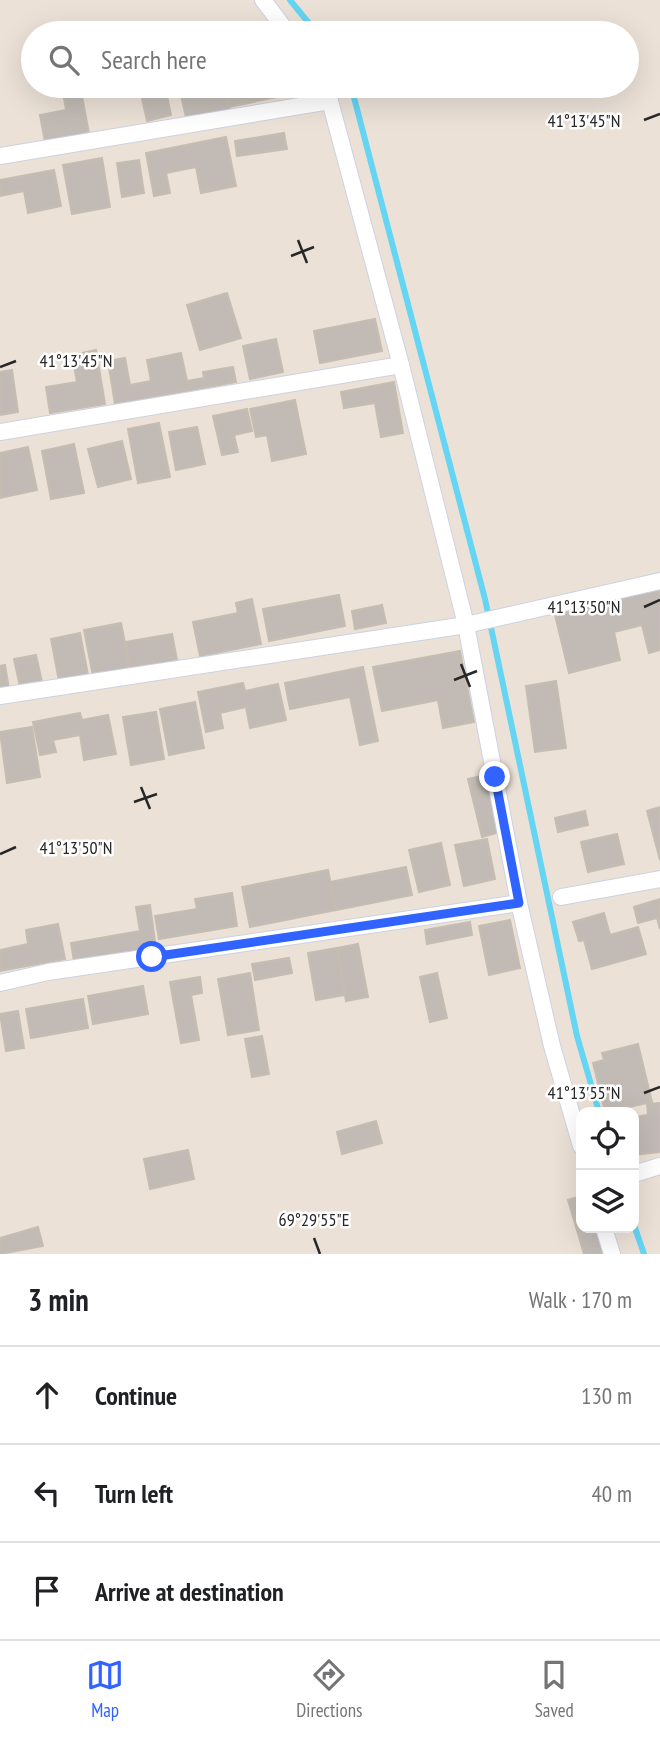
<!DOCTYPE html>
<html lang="en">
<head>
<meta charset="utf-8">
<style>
  body { margin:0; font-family:"PT Sans Narrow",sans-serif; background:#f6f6f6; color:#202124 }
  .controls { position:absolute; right:21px; bottom:21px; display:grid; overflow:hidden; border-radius:14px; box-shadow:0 7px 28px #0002 }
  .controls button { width:63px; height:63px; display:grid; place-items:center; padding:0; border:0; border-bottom:2px solid #e0e0e0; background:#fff; color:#202124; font:35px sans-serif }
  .stop { position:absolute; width:21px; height:21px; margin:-16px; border:5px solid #3063ff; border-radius:50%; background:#fff }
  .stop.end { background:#3063ff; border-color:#fff; box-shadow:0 2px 7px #0008 }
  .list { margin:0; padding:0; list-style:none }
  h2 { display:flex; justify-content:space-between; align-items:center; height:91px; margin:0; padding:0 28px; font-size:30px }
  h2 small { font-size:23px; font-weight:400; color:#757577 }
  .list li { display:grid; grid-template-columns:46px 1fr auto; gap:21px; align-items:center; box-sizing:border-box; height:98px; padding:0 28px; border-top:2px solid #e0e0e0 }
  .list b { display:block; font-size:26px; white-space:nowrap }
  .list em { font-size:23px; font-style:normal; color:#757577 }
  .icon { flex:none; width:38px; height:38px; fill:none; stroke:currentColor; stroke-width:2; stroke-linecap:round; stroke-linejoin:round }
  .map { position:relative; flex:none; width:660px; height:1254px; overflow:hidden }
  .search { position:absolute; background:#fff; box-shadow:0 7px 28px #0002; left:21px; right:21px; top:21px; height:77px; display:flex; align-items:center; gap:18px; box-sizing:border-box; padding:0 24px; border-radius:38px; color:#757577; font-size:26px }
  .sheet { height:385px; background:#fff }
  nav { display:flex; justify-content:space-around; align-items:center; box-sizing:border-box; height:98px; border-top:2px solid #e0e0e0; background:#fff; font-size:19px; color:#757577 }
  nav a { display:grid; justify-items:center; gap:4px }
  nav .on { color:#3063ff }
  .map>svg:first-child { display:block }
</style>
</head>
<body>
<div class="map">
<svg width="660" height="1254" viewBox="0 0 660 1254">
  <rect width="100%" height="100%" fill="#ebe1d7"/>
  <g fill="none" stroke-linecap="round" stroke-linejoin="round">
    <g stroke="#64d5f3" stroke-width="6">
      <polyline points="290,0 317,33"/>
      <polyline points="351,86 485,599 577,1036 599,1112"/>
      <polyline points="634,1225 644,1254"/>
    </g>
  </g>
  <g fill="#c2bbb5" stroke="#c6bdb2" stroke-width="2">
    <polygon points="62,86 80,86 89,133 45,142 40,115 66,110"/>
    <polygon points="152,86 165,86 171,115 147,121 141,94 153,91"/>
    <polygon points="179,86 224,86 230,113 187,122"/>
    <polygon points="224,86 295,86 296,93 229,107"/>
    <polygon points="284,133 287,149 237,156 235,141"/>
    <polygon points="226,137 236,186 201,193 196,167 166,173 170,193 154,196 146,153"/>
    <polygon points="102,158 110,207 72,214 63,165"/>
    <polygon points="139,160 144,193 122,197 117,163"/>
    <polygon points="54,170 61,206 28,213 24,191 0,196 0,180"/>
    <polygon points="227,293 241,338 200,350 187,305"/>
    <polygon points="375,319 382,351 320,363 314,331"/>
    <polygon points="276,339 283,372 250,379 243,346"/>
    <polygon points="96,350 105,404 50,413 46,387 77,382 72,355"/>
    <polygon points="181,353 187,381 204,378 203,372 233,367 236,382 115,404 108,361 125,358 130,385 151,381 147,360"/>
    <polygon points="12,370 18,412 0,415 0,372"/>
    <polygon points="394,382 403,433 381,437 375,403 344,408 341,392"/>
    <polygon points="295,400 306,454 272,461 267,435 256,437 250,409"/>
    <polygon points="247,409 252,431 234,435 238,452 222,455 213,416"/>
    <polygon points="159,423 170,477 138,483 128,429"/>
    <polygon points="197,427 205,464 176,470 169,432"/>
    <polygon points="122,441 131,479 98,487 88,449"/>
    <polygon points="74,444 84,493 51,499 42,451"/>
    <polygon points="28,447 37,490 0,498 0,453"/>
    <polygon points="660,589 660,650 649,653 642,625 614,632 620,660 569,673 555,615"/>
    <polygon points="339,595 345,626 269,641 263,609"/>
    <polygon points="252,599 261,644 200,656 193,622 238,613 236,603"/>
    <polygon points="382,605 386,623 355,629 352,611"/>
    <polygon points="121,623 130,669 93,676 84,630"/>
    <polygon points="80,633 88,675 59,681 51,639"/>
    <polygon points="172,634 177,660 130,669 125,642"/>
    <polygon points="460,651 474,722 443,728 438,700 382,711 373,667"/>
    <polygon points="36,655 42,682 20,687 14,659"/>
    <polygon points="5,665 9,689 0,690 0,666"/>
    <polygon points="363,667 378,741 360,745 350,697 290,709 285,683"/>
    <polygon points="556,681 566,748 535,752 526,686"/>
    <polygon points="243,683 245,691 278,684 286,720 250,728 246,707 220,713 223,728 206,732 198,692"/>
    <polygon points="195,702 204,748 169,755 160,709"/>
    <polygon points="156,712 164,759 131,765 123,717"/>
    <polygon points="80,713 82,720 108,715 116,754 84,760 80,735 53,740 56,752 40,755 33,722"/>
    <polygon points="32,727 40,777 7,783 0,732"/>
    <polygon points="486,775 500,832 482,837 468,779"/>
    <polygon points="660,807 660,860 647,811"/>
    <polygon points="585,811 588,825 558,832 555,818"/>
    <polygon points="617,834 624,864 588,872 581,842"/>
    <polygon points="487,839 495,879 464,886 455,845"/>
    <polygon points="441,843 450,885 419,892 409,850"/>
    <polygon points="406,867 412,895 336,910 330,882"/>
    <polygon points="328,870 336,910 250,927 242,887"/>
    <polygon points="232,893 237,926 159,939 155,916 197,909 195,899"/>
    <polygon points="660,899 660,929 657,918 638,923 634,907"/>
    <polygon points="150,905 156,948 74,961 71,943 140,931 136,907"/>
    <polygon points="604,913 610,935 638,927 646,954 592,969 584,940 579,941 573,922"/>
    <polygon points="510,920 520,968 489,975 479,926"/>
    <polygon points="470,922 472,935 427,944 425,930"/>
    <polygon points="58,924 65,959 0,971 0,950 28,944 26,930"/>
    <polygon points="358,944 368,997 346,1001 337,948"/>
    <polygon points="337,948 345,995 316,1000 308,953"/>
    <polygon points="289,958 292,973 255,980 252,964"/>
    <polygon points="250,973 259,1030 228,1035 218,979"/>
    <polygon points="437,973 447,1018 430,1022 420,977"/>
    <polygon points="200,977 202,993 191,995 199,1040 181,1043 170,982"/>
    <polygon points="143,986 148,1014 93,1024 88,996"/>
    <polygon points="83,999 88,1028 31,1038 26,1009"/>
    <polygon points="18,1011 24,1048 6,1051 0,1014"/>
    <polygon points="262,1036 269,1074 252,1077 245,1039"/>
    <polygon points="638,1044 652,1102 605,1112 593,1063 604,1060 602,1053"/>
    <polygon points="660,1103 660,1152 634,1155 634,1117 648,1115 647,1104"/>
    <polygon points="376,1121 382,1143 342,1154 337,1132"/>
    <polygon points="188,1150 194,1179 150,1189 144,1159"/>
    <polygon points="581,1196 581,1228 602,1228 611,1254 584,1254 568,1200"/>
    <polygon points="38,1227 43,1246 0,1254 0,1238"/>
  </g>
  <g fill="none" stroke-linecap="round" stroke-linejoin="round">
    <g stroke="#cdd2e1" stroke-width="18">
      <g id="minor">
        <polyline points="263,0 288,33"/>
        <polyline points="321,86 330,101 401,365 466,625 519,903 552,1046 581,1146"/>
        <polyline points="0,156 330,101"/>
        <polyline points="0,432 401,365"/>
        <polyline points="0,696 466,625 660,581"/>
        <polyline points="561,897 660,879"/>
        <polyline points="0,983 48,972 519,903"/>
        <polyline points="634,1174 660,1166"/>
        <polyline points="604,1228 612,1254"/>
      </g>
    </g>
    <use href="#minor" stroke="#fff" stroke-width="16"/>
  </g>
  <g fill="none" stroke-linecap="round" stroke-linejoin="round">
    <polyline stroke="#3063ff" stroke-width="9" points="152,957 519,903 495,777"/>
  </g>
  <path fill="none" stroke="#272727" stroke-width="2.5" d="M644 120 660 114M298 240 307 263M291 256 314 247M0 367 16 361M644 607 660 600M461 664 470 687M454 680 477 671M141 787 150 809M134 802 157 794M0 854 16 847M644 1093 660 1087M314 1238 320 1254"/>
  <g font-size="18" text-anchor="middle" fill="#272727" stroke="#fff" stroke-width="5" stroke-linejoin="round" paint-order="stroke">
    <text x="584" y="127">41°13'45"N</text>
    <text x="76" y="367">41°13'45"N</text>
    <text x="584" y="613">41°13'50"N</text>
    <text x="76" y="854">41°13'50"N</text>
    <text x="584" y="1099">41°13'55"N</text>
    <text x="314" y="1226">69°29'55"E</text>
  </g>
</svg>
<div class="controls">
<button><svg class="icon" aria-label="locate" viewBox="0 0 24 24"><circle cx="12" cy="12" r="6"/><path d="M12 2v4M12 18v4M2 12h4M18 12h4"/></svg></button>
<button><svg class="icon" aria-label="layers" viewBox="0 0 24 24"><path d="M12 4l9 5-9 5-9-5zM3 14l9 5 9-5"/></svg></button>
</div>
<div class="stop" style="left:152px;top:957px"></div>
<div class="stop end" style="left:495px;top:777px"></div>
<div class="search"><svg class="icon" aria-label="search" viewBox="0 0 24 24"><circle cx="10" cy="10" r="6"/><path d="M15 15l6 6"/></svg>Search here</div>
</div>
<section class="sheet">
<h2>3 min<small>Walk · 170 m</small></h2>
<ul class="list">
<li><svg class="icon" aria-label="ahead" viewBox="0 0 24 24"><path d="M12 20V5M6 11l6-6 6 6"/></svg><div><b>Continue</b></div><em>130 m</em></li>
<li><svg class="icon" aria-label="left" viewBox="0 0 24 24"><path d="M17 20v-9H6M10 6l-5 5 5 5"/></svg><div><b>Turn left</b></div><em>40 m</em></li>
<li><svg class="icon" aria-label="arrive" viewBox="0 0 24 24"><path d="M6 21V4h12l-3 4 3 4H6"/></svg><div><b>Arrive at destination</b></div></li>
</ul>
</section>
<nav>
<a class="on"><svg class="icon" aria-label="map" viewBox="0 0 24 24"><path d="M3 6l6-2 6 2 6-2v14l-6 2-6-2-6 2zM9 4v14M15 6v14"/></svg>Map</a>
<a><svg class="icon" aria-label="directions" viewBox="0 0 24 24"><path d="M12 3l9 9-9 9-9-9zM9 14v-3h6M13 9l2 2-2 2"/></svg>Directions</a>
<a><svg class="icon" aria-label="saved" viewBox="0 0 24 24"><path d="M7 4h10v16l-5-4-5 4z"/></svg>Saved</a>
</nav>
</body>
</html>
